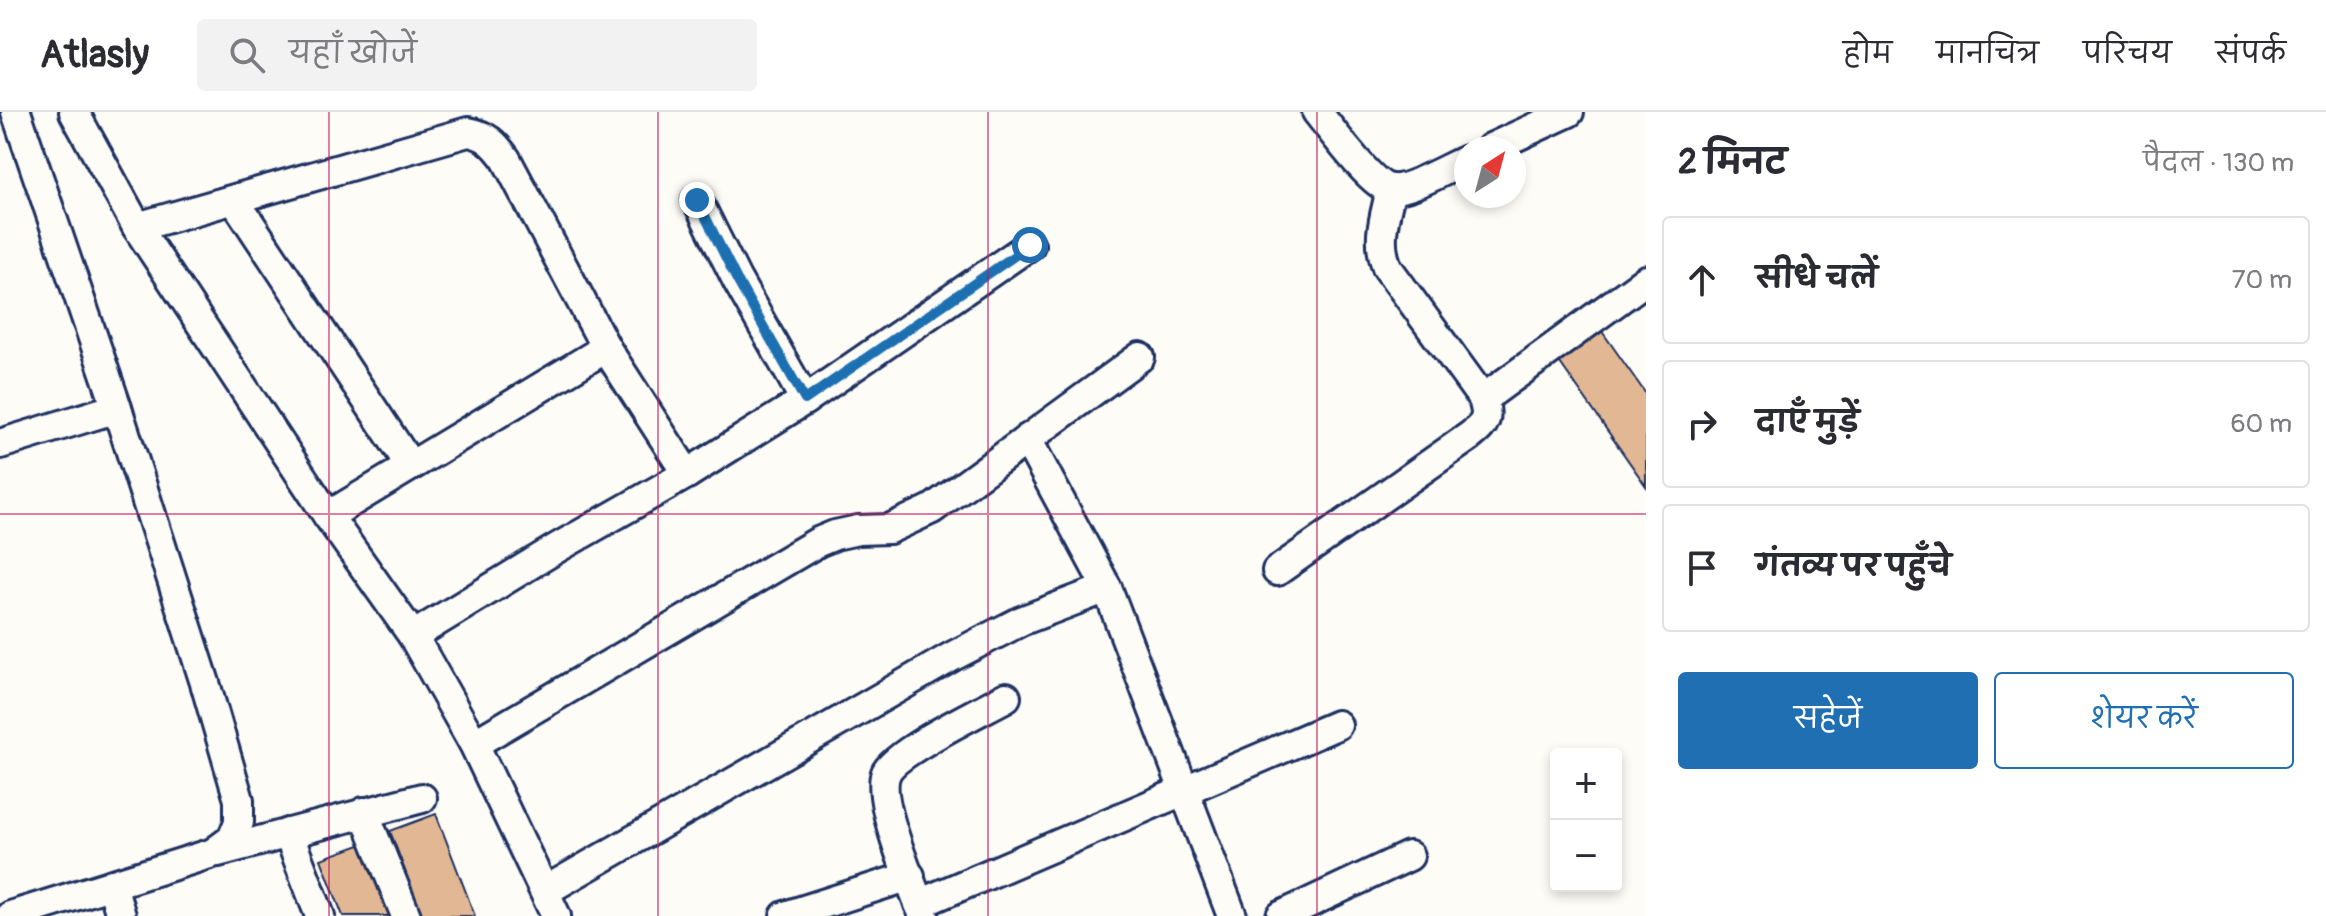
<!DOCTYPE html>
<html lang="hi">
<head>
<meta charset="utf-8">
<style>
  body { margin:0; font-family:Pangolin,"Playpen Sans Deva",sans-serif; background:#f2f2f3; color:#2b2b33 }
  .controls { position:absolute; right:24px; bottom:24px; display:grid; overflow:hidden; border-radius:8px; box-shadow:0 4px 12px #0003 }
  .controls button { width:72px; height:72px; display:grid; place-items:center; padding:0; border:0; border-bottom:2px solid #e1e1e2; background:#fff; color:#2b2b33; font:40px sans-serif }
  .compass { position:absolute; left:1454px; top:24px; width:72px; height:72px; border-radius:50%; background:#fff; box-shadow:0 4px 12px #0003; rotate:36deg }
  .stop { position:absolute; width:24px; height:24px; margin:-18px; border:6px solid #1f6fb2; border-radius:50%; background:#fff }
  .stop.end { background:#1f6fb2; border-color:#fff; box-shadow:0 2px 8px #0008 }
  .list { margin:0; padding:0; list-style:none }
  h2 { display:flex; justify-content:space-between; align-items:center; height:104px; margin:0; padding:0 32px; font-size:34px }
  h2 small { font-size:26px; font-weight:400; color:#7c7c81 }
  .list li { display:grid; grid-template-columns:52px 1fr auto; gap:24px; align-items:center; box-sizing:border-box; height:128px; margin:0 16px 16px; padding:0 16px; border:2px solid #e1e1e2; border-radius:8px }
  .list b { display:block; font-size:30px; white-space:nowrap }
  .list em { font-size:26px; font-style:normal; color:#7c7c81 }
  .actions { display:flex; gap:16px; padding:24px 32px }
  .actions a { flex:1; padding:18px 0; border:2px solid #1f6fb2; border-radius:8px; text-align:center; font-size:28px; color:#1f6fb2 }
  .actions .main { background:#1f6fb2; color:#fff }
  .icon { flex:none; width:44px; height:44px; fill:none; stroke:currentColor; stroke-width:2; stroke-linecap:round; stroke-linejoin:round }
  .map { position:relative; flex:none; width:1646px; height:804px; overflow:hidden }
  header { display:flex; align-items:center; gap:48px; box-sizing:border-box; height:112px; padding:0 40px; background:#fff; border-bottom:2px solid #e1e1e2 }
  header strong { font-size:38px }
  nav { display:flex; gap:44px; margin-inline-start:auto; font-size:28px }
  .search { width:560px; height:72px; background:#f2f2f3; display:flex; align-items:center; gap:20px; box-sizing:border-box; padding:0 28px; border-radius:8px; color:#7c7c81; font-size:30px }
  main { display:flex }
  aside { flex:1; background:#fff }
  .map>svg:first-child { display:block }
</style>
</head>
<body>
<header>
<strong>Atlasly</strong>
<div class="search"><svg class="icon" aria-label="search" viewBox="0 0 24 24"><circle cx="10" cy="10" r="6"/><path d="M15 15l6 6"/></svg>यहाँ खोजें</div>
<nav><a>होम</a><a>मानचित्र</a><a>परिचय</a><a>संपर्क</a></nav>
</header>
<main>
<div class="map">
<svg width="1646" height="804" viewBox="0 0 1646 804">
  <rect width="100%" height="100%" fill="#fdfcf7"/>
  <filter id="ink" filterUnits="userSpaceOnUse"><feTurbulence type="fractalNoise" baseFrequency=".0125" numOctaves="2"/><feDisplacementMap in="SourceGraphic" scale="16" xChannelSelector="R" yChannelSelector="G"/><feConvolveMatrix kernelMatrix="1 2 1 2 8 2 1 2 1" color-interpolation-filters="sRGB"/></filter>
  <g filter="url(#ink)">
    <g fill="#e2b793" stroke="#1b2f5e" stroke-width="2">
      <polygon points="1601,218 1646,282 1646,374 1558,248"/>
      <polygon points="436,702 475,804 422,804 390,719"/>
      <polygon points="368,730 396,804 343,804 321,747"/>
    </g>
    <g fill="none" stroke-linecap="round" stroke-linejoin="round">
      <g stroke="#1b2f5e" stroke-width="34">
        <g id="minor">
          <polyline points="74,0 137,115 328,404 413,524 474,632 556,804"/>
          <path d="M1317 0C1331 17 1371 73 1390 77 1407 80 1450 55 1466 48"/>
          <polyline points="1491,36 1569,0"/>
          <polyline points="697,88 737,168 805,288"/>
          <polyline points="235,89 410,353"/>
          <path d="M137 115 468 20C487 23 495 32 506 47L606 236 687 362"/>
          <polyline points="1483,287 1646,168"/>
          <polyline points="1027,327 1107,476 1232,804"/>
          <polyline points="0,332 117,296"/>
          <polyline points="328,404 606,236"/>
          <path d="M1277 459 1470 324C1486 311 1489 307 1483 287L1387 155C1376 127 1385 105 1391 77"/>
          <polyline points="413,524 557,436 687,362 805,288 1030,133"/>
          <polyline points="474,632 818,430 835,423 858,418 889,417 932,397 1140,245"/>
          <polyline points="364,700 406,804"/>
          <polyline points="288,721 320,804"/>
          <polyline points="218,740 422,686"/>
          <polyline points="112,772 121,804"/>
          <polyline points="545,779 953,544 1021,509 1107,476"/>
          <polyline points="919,792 1337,613"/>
          <polyline points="10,804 213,741 232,727 239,710 239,688 205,571 117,296 16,0"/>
          <polyline points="785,804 910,764"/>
          <path d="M924 804C913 776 875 686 886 661 895 640 983 598 1006 585"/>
          <polyline points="1281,804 1409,744"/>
        </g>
      </g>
      <use href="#minor" stroke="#fdfcf7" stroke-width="28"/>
    </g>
  </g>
  <g fill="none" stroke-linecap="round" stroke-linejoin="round" filter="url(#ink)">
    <polyline stroke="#1f6fb2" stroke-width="10" points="697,88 737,168 805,288 1030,133"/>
  </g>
  <path fill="none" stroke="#c2185b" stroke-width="2" stroke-opacity="0.55" d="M329 0V804M658 0V804M988 0V804M1317 0V804M0 402H1646"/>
</svg>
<div class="controls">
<button>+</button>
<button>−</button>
</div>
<svg class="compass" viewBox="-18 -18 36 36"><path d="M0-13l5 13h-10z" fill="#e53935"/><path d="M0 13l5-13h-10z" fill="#7c7c81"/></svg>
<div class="stop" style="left:1030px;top:133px"></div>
<div class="stop end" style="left:697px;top:88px"></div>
</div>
<aside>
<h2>2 मिनट<small>पैदल · 130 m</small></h2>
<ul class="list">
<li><svg class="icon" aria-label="ahead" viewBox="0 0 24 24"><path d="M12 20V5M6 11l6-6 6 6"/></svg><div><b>सीधे चलें</b></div><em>70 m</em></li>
<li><svg class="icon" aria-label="right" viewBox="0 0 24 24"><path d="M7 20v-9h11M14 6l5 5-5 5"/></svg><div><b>दाएँ मुड़ें</b></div><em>60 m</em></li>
<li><svg class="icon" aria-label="arrive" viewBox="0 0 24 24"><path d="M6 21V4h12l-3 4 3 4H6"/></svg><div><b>गंतव्य पर पहुँचे</b></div></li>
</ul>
<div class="actions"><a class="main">सहेजें</a><a>शेयर करें</a></div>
</aside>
</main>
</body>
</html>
